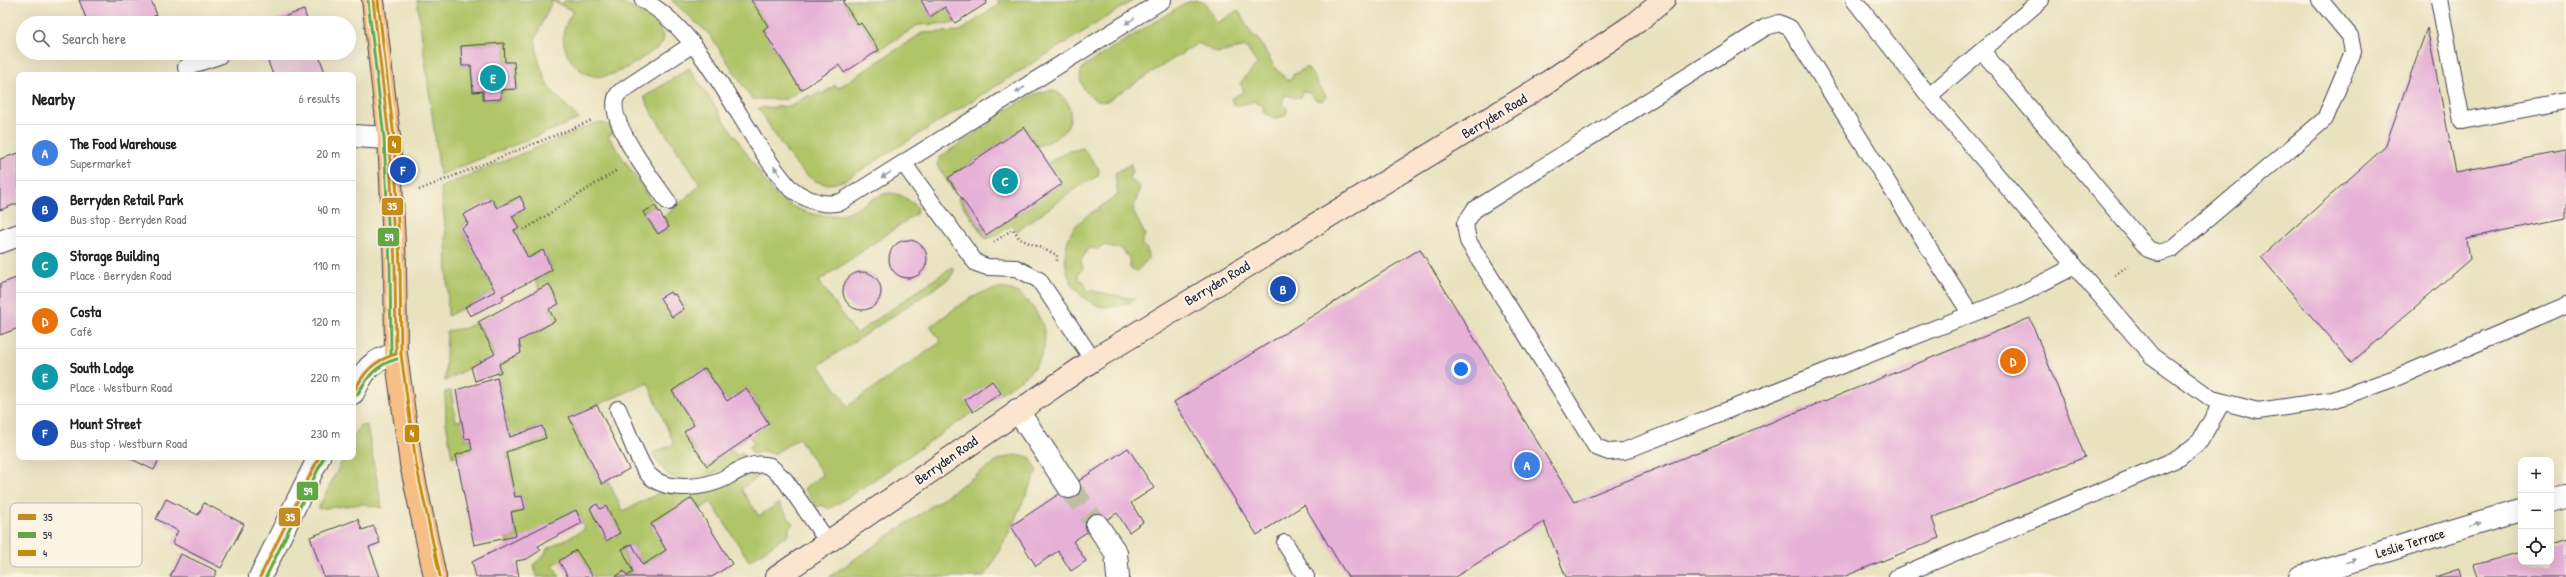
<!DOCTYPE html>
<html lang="en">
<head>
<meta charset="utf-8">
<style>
  body { margin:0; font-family:"Patrick Hand",sans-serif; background:#f2f2f2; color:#222 }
  .controls { position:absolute; right:12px; bottom:12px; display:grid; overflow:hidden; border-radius:8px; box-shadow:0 4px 16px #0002 }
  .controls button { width:36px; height:36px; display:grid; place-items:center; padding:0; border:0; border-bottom:1px solid #e0e0e0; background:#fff; color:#222; font:20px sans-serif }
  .you { position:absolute; left:1461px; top:369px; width:14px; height:14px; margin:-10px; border:3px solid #fff; border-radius:50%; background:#1a73e8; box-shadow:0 0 0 6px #1a73e833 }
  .badge { display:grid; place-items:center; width:26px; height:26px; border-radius:50%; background:#d93025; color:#fff; font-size:13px; font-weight:700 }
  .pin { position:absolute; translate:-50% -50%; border:2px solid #fff; box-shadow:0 1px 4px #0006 }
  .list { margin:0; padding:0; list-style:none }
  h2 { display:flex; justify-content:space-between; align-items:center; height:52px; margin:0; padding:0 16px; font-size:17px }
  h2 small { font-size:13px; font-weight:400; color:#767676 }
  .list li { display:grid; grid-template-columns:26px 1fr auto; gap:12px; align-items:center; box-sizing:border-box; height:56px; padding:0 16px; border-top:1px solid #e0e0e0 }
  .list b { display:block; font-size:15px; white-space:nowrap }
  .list p { margin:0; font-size:13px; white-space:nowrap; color:#767676 }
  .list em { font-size:13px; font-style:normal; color:#767676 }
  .icon { flex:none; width:22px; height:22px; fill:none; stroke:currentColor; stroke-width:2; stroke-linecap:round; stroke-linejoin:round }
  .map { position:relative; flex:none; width:2566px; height:577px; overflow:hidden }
  .search { position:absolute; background:#fff; box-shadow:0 4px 16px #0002; left:16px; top:16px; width:340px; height:44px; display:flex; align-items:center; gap:10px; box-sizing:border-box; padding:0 14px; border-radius:22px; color:#767676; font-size:15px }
  .panel { position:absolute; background:#fff; box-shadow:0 4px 16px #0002; left:16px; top:72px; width:340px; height:388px; border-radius:8px }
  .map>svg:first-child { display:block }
</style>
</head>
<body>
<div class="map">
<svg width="2566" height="577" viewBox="0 0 2566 577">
  <rect width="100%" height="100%" fill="#fcf5e5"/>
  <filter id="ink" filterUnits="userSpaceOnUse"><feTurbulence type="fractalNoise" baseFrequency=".025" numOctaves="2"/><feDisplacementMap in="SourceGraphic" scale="8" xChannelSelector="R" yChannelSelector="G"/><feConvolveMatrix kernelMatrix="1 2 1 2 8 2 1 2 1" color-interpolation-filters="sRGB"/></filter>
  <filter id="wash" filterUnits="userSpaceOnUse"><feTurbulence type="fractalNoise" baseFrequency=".012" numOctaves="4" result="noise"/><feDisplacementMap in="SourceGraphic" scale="16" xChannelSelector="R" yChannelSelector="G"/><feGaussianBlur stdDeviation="0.9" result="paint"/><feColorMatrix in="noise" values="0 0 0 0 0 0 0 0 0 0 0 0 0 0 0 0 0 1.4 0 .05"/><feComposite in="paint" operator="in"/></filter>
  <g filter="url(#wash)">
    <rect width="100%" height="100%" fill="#e9e2bf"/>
    <g fill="#b0c468" stroke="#697352" fill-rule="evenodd">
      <path d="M417 0H555L562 4 565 0C579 0 594 0 608 0 625 2 666 21 663 42L659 47C643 57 624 73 605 76 581 81 559 53 564 31 565 24 570 17 573 11L552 1 535 39 539 62 548 87 579 119 440 175ZM504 43 505 62H514L516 89 501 90V99L483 100V91L473 92 471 66H462L461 46Z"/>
      <polygon points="671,0 751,0 768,26 763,30 801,90 787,99 752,99 709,34"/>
      <polygon points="846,0 921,0 930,17 945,7 955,23 918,25 879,50 861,23 858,25 843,2"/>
      <path d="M997 0H1134L845 180C837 183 829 185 821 183 798 178 771 127 758 108L791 106 809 95 811 98 820 92 822 94 835 85 838 88 922 33 960 31 1000 4Z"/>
      <path d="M1196 0 1205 3 1217 23 1238 10 1253 36 1257 37 1277 71 1281 73 1286 80H1291L1293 75 1307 67 1326 96 1322 101 1316 100 1309 93 1302 91 1301 99 1285 95 1282 104 1288 109 1285 116 1275 118 1264 113 1263 107 1255 101 1235 106 1231 99 1244 91 1240 83 1257 64 1246 47 1217 53 1198 43 1107 101C1091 105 1072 80 1084 66L1185 3Z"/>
      <path d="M689 68 774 194C794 210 819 221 845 213 876 203 886 177 918 208L916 214 819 281 856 334 952 267 954 271 950 278 819 365 848 406 941 342 930 326C951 313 975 289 1001 289 1013 288 1021 294 1029 303 1051 327 1050 355 1026 376L850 496 829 509 821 505 817 508 804 488 823 475 799 438 774 454 764 451 753 454 749 447 754 444 750 437 769 423 746 388 727 401 705 368 672 391 694 425 684 432 707 466 732 449 736 456 742 452 745 458C712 472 676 504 653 453L674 444 648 383 569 417 602 484 608 481 623 511 657 494 760 474 761 475 741 489 759 516 779 503 793 524 789 527V534L749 561 711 502 699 510 666 550 643 565 632 544 622 549 633 572 627 576 624 571 615 577H593L576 551 553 565 560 577H536L534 564 543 557 547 549 585 529 576 511 508 545 506 538 516 536 511 512 525 509 522 496 515 497 506 452 541 426 510 437 497 374 501 372 499 364 521 353 519 341 555 321 535 279 552 269 543 250 528 258 514 230 519 228 512 216 526 209 520 196 497 208 492 199 461 228 495 291 448 316 446 237 441 187 594 124C603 121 609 124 615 132L608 136 655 206 643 212 658 234 669 227 663 218 698 187 699 183 652 113 644 97ZM670 292 672 295 675 294 684 308 672 317 660 298Z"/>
      <path d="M1051 90C1069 95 1077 116 1064 131 1058 138 1046 144 1037 146L1024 127 948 178 956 189H952L937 165 940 157 991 123 990 119 1035 94Z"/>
      <polygon points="1083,148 1099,169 1098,176 1080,186 1017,231 1012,225 993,237 986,239 958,199 960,196 986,235 1062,184 1048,163 1066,152"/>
      <path d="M1131 164 1132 171 1129 179 1140 187 1133 211 1145 235 1141 243 1147 249 1148 259 1137 271 1130 268 1129 258 1122 249 1103 245 1098 249 1088 248 1081 261 1083 268 1078 274 1080 281 1083 280 1087 290 1135 299C1089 329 1046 270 1074 228 1082 217 1106 204 1118 195L1115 173Z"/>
      <polygon points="478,322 495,354 445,381 447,331 466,328"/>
      <polygon points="451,391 456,421 462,420 465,439 470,438 472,450 452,457 446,422 445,392"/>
      <polygon points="360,425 367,426 382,508 363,504 318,509 344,457 353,457 353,439"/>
      <polygon points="1014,455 1030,457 1037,471 1008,534 985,577 829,577 998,460"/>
    </g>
    <g id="blocks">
      <g fill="#e6b1d7">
        <polygon points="79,0 151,0 157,15 135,23 88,23"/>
        <polygon points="751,0 846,0 843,2 858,25 861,23 879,50 844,73 839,65 801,90 763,30 768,26"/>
        <polygon points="921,0 986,0 987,3 955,23 945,7 930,17"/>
        <polygon points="304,10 308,23 265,23"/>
        <polygon points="2427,28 2456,172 2566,151 2566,218 2467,238 2470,259 2351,363 2261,257 2385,147"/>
        <polygon points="504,43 505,62 514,62 516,89 501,90 501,99 483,100 483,91 473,92 471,66 462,66 461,46"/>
        <polygon points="265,53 318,53 326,75 273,75"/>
        <polygon points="1024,127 1062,184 986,235 948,178"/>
        <polygon points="19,153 19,203 0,210 0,159"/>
        <polygon points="520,196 526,209 512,216 519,228 514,230 528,258 543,250 552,270 502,296 504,299 470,316 465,307 495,291 461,228 468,224 463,215 492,199 497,208"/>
        <polygon points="655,206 669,227 658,234 643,212"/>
        <circle cx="908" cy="259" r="19"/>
        <polygon points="1420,249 1574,502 2030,318 2085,457 1932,518 1939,538 1843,577 1566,577 1544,522 1455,577 1348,577 1304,505 1257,535 1174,402"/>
        <circle cx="862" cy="291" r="19"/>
        <polygon points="19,277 19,328 0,335 0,284"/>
        <polygon points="549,284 559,304 549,309 555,321 519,341 521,353 499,364 501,372 475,381 471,367 495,354 478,322"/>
        <polygon points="670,292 672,295 675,294 684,309 672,317 660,298"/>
        <polygon points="705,368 727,401 746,388 769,424 707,466 684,432 694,425 672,391"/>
        <polygon points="497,378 510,437 542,426 546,438 506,452 515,497 522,496 525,509 511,512 516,536 474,545 456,455 472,450 470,438 465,439 456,390"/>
        <polygon points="992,381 1001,393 973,412 965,400"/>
        <polygon points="597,405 629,469 602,484 569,417"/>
        <polygon points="1128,448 1154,488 1131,503 1143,522 1129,532 1117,513 1073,541 1086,561 1071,571 1058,551 1036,566 1011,526"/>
        <polygon points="127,457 160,457 154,470"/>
        <polygon points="692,498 732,564 712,577 615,577 624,571 627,576 633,572 622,549 632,544 643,565 666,550 651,524"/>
        <polygon points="166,499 198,515 204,503 244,524 221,568 172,543 178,531 156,519"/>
        <polygon points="597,504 600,509 606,506 620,533 606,541 590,508"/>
        <polygon points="576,510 582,523 538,546 541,550 527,559 516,561 519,577 476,577 472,562"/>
        <polygon points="358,519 362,530 374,526 380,543 369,547 380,577 324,577 310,537"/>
        <polygon points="2566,538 2566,577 2478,577 2474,565 2521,552 2521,562 2551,562 2551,543"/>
        <polygon points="576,550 580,556 593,577 568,577 559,561"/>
        <polygon points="181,554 217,571 214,577 170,577"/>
        <polygon points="2459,569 2461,577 2435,577"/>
      </g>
    </g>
  </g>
  <g filter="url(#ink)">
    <use href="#blocks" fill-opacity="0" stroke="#403f4f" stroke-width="1"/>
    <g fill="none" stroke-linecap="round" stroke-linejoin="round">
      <polyline stroke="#c1bca5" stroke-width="22" stroke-dasharray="22 11" stroke-linecap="butt" points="1069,487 1097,525"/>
      <g stroke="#403f4f" stroke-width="18">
        <g id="service">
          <path d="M643 0C709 37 740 131 789 187 804 199 821 207 841 202L1163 0"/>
          <polyline points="1854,0 1929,96 2152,356 2212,399 2258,411 2333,400 2398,377 2566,305"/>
          <polyline points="2439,0 2462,121 2566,101"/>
          <polyline points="1982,51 2148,249 2159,253 2172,249 2325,119 2353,52 2350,36 2320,0"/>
          <polyline points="188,75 186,67 219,56"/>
          <polyline points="1929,96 2041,0"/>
          <polyline points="904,164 976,263 987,267 1016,268 1039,280 1093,360"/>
          <path d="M668 202C655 183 598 111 620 92L693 44"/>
          <polyline points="1970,313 1790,28 1779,23 1766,27 1474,210 1465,224 1468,241 1596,447 1609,452 1624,451 2017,296 2075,266"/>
          <path d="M618 409C625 424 639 465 649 475 666 493 705 488 725 478 739 470 753 461 770 466L785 480 828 542"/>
          <polyline points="1285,543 1306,577"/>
          <polyline points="1897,577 2179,458 2200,441 2222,402"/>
        </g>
      </g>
      <g stroke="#403f4f" stroke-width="24">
        <g id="minor">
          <polyline points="353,136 389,138"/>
          <polyline points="0,242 19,235"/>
          <path d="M353 393C365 370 369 361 396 354"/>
          <polyline points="1017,410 1069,487"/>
          <polyline points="2551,501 2566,497"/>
          <polyline points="1097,525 1116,553 1118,577"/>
          <polyline points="260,577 319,457"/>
          <polyline points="2300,577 2521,510"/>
        </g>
      </g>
      <g stroke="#403f4f" stroke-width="24">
        <polyline id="secondary" points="777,577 1093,360 1539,88 1637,22 1664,0"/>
      </g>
      <g stroke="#403f4f" stroke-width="24">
        <polyline id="primary" points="373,0 389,138 395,266 396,354 411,464 435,577"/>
      </g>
      <g stroke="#403f4f" stroke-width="2.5" stroke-dasharray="1 3" stroke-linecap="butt">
        <polyline points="147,23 155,20 157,23"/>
        <polyline points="419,190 593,120"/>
        <polyline points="524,230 617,170"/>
        <polyline points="994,242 1013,229 1020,239 1057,255 1057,263"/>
        <polyline points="2115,275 2130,264"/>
      </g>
      <use href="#service" stroke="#fff" stroke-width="16"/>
      <use href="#minor" stroke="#fff" stroke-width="22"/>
      <use href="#secondary" stroke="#fbe5cf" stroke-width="22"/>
      <use href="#primary" stroke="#f5bf86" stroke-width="22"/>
      <g stroke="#fcf5e5" stroke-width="6">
        <g id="bus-1">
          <polyline points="373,0 389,138 395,266 396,354"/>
          <path d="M353 393C364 372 373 361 396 354"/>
          <polyline points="260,577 319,457"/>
        </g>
      </g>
      <g stroke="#fcf5e5" stroke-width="6">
        <g id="bus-2">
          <polyline points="368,1 384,138 390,266 391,354"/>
          <path d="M357 395C368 376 376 365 397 359"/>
          <polyline points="266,577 323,459"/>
        </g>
      </g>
      <g stroke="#fcf5e5" stroke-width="6">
        <polyline id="bus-3" points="378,0 394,138 400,266 401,354 416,463 440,576"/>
      </g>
      <use href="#bus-1" stroke="#c48b22" stroke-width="3"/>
      <use href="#bus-2" stroke="#63a744" stroke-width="3"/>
      <use href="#bus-3" stroke="#c28b0f" stroke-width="3"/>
    </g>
    <defs><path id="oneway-solid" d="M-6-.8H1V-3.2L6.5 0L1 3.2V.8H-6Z"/></defs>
    <g fill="#9c9ca7">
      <use href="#oneway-solid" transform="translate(1130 21) rotate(148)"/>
      <use href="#oneway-solid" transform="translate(1020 90) rotate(147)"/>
      <use href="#oneway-solid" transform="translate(777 171) rotate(-124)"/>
      <use href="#oneway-solid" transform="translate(886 175) rotate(149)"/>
      <use href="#oneway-solid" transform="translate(2475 524) rotate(-16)"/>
      <use href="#oneway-solid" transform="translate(2351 561) rotate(-17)"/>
    </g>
  </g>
  <g text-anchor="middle" stroke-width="4" stroke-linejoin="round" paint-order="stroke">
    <g font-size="14" fill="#22223b" stroke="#fcf5e5">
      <text transform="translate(1494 116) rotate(-31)" y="5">Berryden Road</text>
      <text transform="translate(1217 283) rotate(-31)" y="5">Berryden Road</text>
      <text transform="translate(946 460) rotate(-35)" y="5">Berryden Road</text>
      <text transform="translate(2410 543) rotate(-17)" y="5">Leslie Terrace</text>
    </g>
  </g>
  <rect x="10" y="503" width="132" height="64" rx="6" fill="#fcf5e5" stroke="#bbb6b2" stroke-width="1"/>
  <rect x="18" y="514" width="18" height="6" fill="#c48b22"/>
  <rect x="18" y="532" width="18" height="6" fill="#63a744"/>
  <rect x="18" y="550" width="18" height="6" fill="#c28b0f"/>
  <g font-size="11" fill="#22223b">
    <text x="43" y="521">35</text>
    <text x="43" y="539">59</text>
    <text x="43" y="557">4</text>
  </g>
  <g stroke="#fcf5e5" stroke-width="1.5">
    <rect x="387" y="135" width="15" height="19" rx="4" fill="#c28b0f"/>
    <rect x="381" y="197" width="23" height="19" rx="4" fill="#c48b22"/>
    <rect x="377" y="227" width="23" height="20" rx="4" fill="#63a744"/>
    <rect x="404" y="424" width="16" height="19" rx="4" fill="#c28b0f"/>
    <rect x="296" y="481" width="23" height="20" rx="4" fill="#63a744"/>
    <rect x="278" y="507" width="23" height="20" rx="4" fill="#c48b22"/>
  </g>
  <g font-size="11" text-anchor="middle" font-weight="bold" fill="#fff">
    <text x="394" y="148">4</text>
    <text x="392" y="210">35</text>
    <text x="389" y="241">59</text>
    <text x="412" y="437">4</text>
    <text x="308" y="495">59</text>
    <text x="290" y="521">35</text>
  </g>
</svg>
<div class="controls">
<button>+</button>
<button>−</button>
<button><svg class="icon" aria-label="locate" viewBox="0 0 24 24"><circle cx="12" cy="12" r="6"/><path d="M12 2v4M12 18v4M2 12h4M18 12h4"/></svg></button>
</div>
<div class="you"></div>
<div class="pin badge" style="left:1527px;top:465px;background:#3f7fe0">A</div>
<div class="pin badge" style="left:1283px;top:289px;background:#1a4fb4">B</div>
<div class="pin badge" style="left:1005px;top:181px;background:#0f9aa8">C</div>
<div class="pin badge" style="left:2013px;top:361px;background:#e8710a">D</div>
<div class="pin badge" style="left:493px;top:78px;background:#0f9aa8">E</div>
<div class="pin badge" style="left:403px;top:170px;background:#1a4fb4">F</div>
<div class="search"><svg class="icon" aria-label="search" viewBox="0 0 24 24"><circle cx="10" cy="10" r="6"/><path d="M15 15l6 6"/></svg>Search here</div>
<section class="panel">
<h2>Nearby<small>6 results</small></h2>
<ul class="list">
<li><span class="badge" style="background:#3f7fe0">A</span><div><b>The Food Warehouse</b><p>Supermarket</p></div><em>20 m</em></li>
<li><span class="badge" style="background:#1a4fb4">B</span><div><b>Berryden Retail Park</b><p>Bus stop · Berryden Road</p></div><em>40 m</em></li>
<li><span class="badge" style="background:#0f9aa8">C</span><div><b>Storage Building</b><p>Place · Berryden Road</p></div><em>110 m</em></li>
<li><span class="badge" style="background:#e8710a">D</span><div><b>Costa</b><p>Café</p></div><em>120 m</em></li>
<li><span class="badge" style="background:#0f9aa8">E</span><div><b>South Lodge</b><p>Place · Westburn Road</p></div><em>220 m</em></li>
<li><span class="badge" style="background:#1a4fb4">F</span><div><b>Mount Street</b><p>Bus stop · Westburn Road</p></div><em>230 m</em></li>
</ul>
</section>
</div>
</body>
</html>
